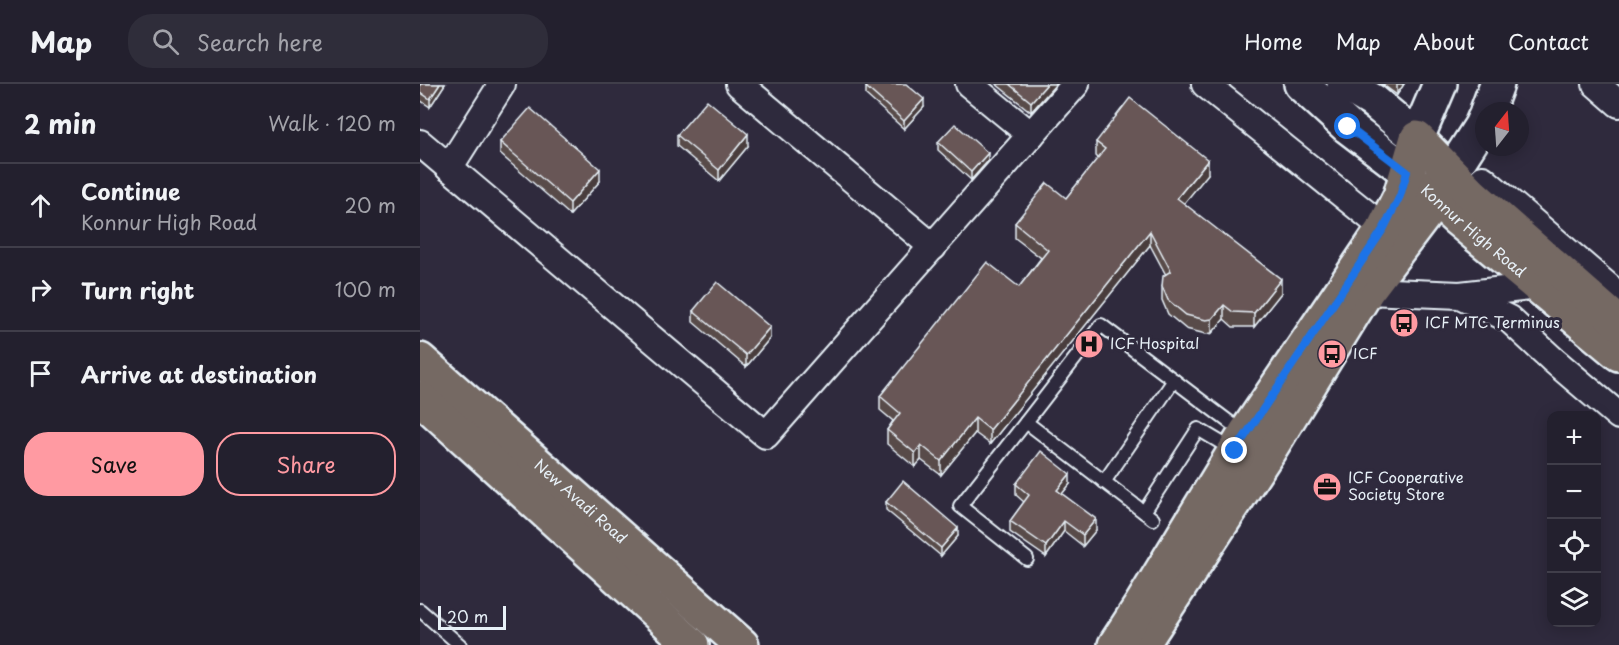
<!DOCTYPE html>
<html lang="en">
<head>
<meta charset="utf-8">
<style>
  body { margin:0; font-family:"Playpen Sans",sans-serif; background:#2f2d3a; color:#f1f3f6 }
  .controls { position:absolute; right:18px; bottom:18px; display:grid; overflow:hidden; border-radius:12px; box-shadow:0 3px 15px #0003 }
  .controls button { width:54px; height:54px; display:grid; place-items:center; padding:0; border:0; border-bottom:2px solid #403e4a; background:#23202e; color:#f1f3f6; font:30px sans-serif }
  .compass { position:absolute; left:1055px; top:18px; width:54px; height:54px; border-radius:50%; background:#23202e; box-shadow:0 3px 15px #0003; rotate:17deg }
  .scale { position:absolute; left:18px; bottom:15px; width:68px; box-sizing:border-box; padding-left:6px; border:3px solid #e8f1f8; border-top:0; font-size:16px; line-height:21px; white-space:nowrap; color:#e8f1f8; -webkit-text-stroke:4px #2f2a3d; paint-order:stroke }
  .stop { position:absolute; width:18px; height:18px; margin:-14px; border:4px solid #1a73e8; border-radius:50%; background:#fff }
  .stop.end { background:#1a73e8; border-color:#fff; box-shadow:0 2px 6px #0008 }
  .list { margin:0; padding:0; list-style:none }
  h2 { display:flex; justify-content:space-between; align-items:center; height:78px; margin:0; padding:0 24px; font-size:26px }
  h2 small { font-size:20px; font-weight:400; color:#a3a3aa }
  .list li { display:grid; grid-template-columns:39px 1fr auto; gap:18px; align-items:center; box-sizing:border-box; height:84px; padding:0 24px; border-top:2px solid #403e4a }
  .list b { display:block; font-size:22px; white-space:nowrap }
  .list p { margin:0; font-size:20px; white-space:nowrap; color:#a3a3aa }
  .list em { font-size:20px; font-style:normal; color:#a3a3aa }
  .actions { display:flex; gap:12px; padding:18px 24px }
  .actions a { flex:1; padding:14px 0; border:2px solid #ff9aa2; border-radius:24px; text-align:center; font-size:21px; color:#ff9aa2 }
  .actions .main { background:#ff9aa2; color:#111 }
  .icon { flex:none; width:33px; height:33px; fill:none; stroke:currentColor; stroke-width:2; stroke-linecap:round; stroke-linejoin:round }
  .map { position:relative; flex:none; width:1199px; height:561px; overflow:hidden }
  header { display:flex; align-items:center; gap:36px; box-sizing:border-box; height:84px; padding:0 30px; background:#23202e; border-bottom:2px solid #403e4a }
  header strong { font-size:28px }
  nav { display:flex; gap:33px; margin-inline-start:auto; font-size:21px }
  .search { width:420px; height:54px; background:#2f2d3a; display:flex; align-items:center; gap:15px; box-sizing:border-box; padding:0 21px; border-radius:24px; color:#a3a3aa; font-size:22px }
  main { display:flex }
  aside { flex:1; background:#23202e }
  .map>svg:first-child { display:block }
</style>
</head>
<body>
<header>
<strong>Map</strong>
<div class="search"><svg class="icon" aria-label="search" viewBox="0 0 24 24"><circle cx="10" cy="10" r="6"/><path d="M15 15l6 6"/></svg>Search here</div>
<nav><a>Home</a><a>Map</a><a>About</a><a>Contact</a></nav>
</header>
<main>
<aside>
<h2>2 min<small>Walk · 120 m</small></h2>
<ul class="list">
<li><svg class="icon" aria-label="ahead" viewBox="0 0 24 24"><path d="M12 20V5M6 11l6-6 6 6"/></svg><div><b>Continue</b><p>Konnur High Road</p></div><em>20 m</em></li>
<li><svg class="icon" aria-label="right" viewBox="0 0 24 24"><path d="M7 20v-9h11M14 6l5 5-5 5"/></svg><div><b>Turn right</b></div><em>100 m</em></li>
<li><svg class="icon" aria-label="arrive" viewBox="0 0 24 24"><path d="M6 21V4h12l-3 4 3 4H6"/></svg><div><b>Arrive at destination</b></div></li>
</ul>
<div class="actions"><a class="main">Save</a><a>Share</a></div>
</aside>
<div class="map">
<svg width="1199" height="561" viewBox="0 0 1199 561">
  <rect width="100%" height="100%" fill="#2f2a3d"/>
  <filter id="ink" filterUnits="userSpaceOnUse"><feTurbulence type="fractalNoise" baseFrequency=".0167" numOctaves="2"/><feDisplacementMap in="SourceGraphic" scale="12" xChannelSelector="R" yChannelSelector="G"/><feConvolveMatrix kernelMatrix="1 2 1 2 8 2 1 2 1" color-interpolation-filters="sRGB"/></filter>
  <g filter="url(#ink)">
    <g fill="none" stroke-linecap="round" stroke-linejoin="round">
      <g stroke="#e8f1f8" stroke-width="16">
        <g id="lane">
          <polyline points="606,338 540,422 607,475"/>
          <polyline points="684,398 754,296"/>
          <polyline points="724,428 778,345 815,367"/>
          <polyline points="733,435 606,338 681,241 825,350"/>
          <polyline points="0,526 40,561"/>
        </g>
      </g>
      <g stroke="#e8f1f8" stroke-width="30">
        <g id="street">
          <polyline points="319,0 513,163"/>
          <polyline points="549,0 611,51"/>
          <polyline points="785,0 964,144"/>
          <polyline points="1176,0 1199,20"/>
          <polyline points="0,59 346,351 656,0"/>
          <polyline points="29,84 82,0"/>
          <polyline points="1063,95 1199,212"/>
          <polyline points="947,207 1040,211 1089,235 1132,275 1199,332"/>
          <polyline points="1040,211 1118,202"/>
        </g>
      </g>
      <g stroke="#e8f1f8" stroke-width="38">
        <g id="secondary">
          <polyline points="881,0 928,43 987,88"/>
          <polyline points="924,0 953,17 997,54 1020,0"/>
          <polyline points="1067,27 1077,0"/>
          <polyline points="1031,89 1061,42 1064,35"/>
        </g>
      </g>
      <g stroke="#e8f1f8" stroke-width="38">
        <g id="primary">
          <path id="s1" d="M1001 102 1037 135 1199 270"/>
          <path id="s2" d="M0 276 322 561"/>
          <polyline points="0,314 272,561"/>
          <polyline points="725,556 848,368 947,207 1016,116 1031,89"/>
          <polyline points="695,561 721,521 825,350 964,144 980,112 997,54 1053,111 1199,239"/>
        </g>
      </g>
      <use href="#lane" stroke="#2f2a3d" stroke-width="12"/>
      <use href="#street" stroke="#2f2a3d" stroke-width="26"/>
      <use href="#secondary" stroke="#2f2a3d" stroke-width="33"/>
      <use href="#primary" stroke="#756964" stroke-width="33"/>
    </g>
    <g fill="#594b4a" stroke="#e8f1f8" stroke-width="1.5">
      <polygon points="0,0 25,0 10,23 0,16"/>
      <polygon points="576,0 636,0 611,28"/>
      <polygon points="962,0 984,0 977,11"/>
      <polygon points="446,3 504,23 484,45 446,11"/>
      <polygon points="257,51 328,62 299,97 257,62"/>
      <polygon points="80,58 180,97 150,131 80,70"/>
      <polygon points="518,58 568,77 551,96 518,66"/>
      <polygon points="676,58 788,90 764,119 861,209 834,243 813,243 804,235 792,249 786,250 766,245 748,230 742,216 742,202 746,191 730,161 570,360 555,349 521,391 501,376 495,383 467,360 467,346 473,337 460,326 460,312 599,203 621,174 595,154 595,139 646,114 678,74 676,72"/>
      <polygon points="273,227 350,254 326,283 273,238"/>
      <polygon points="596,400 650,400 642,410 676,446 663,462 644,447 626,473 590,448 590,437 604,418 596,411"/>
      <polygon points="466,418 538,452 521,472 466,426"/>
    </g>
    <g fill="#493d3c" stroke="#e8f1f8" stroke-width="1.5">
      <polygon points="20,0 25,0 10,23 10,15"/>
      <polygon points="627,0 636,0 611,28 611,18"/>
      <polygon points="977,0 984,0 977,11"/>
      <polygon points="504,15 504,23 484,45 484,37"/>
      <polygon points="328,50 328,62 299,97 299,86"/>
      <polygon points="568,69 568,77 551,96 551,88"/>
      <polygon points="788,76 788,90 757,128 757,114"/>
      <polygon points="180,85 180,97 150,131 150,119"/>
      <polygon points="730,147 730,161 570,360 570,346"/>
      <polygon points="861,195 861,209 834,243 834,229"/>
      <polygon points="804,221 804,235 792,249 792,235"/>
      <polygon points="350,243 350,254 326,283 326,271"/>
      <polygon points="555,334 555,349 521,391 521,377"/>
      <polygon points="501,361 501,376 495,383 495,369"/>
      <polygon points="650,390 650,400 637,416 637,406"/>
      <polygon points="676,435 676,446 663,462 663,451"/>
      <polygon points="644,437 644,447 626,473 626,462"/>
      <polygon points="538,444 538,452 521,472 521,464"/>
    </g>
    <g fill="#685756" stroke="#e8f1f8" stroke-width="1.5">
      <polygon points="0,0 20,0 10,15 0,8"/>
      <polygon points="449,0 486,0 504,15 484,37 446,3"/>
      <polygon points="589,0 627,0 611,18"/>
      <polygon points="710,14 788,76 757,114 861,195 834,229 813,228 804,221 792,235 786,236 766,231 748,216 742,202 743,192 751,187 730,147 570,346 555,334 521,377 501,361 495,369 467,346 480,329 460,312 567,178 599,203 628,166 595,139 627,99 646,114 685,65 676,58"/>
      <polygon points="287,16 328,50 299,86 257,51"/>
      <polygon points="110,24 180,85 150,119 80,58"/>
      <polygon points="535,40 568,69 551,88 518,58"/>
      <polygon points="297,198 350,243 326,271 273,227"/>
      <polygon points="621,367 650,390 637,406 676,435 663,451 644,437 626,462 590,437 609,411 596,400"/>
      <polygon points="483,397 538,444 521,464 466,418"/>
    </g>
  </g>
  <g fill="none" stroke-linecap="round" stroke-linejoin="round" filter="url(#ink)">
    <polyline stroke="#1a73e8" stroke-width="8" points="815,367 964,144 980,112 987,88 928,43"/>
  </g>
  <defs>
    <g id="bus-disc" transform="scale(1.5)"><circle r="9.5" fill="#ff9aa2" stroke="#2f2a3d"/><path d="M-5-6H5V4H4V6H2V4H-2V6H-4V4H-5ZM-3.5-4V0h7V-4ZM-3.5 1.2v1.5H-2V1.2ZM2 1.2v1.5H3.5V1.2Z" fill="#111"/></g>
    <g id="hospital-disc" transform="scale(1.5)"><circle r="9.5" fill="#ff9aa2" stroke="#2f2a3d"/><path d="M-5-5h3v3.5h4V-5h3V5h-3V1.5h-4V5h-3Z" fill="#111"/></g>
    <g id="office-disc" transform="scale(1.5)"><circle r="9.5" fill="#ff9aa2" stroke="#2f2a3d"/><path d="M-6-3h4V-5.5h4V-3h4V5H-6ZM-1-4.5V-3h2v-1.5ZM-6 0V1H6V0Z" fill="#111"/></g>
  </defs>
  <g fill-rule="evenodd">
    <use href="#bus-disc" x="984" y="239"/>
    <use href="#hospital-disc" x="669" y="260"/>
    <use href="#bus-disc" x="912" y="270"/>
    <use href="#office-disc" x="907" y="403"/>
  </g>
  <g text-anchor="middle" stroke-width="6" stroke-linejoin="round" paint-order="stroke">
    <g font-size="15" fill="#e8f1f8" stroke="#2f2a3d">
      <text dy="5" stroke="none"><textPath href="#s1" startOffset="69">Konnur High Road</textPath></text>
      <text dy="5" stroke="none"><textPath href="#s2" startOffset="214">New Avadi Road</textPath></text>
    </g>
    <g font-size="15" fill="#e8f1f8" stroke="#2f2a3d" text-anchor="start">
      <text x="1005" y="244">ICF MTC Terminus</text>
      <text x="690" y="265">ICF Hospital</text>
      <text x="933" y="275">ICF</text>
      <text x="928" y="399">ICF Cooperative<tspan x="928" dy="17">Society Store</tspan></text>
    </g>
  </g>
</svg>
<div class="controls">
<button>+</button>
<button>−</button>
<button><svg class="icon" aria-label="locate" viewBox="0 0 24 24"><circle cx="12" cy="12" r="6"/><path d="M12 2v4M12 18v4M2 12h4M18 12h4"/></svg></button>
<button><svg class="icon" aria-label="layers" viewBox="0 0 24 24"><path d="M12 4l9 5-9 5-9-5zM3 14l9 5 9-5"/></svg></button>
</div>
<svg class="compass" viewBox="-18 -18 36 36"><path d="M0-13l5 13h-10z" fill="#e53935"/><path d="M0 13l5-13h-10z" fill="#a3a3aa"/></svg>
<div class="scale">20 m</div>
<div class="stop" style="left:928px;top:43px"></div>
<div class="stop end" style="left:815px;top:367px"></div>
</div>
</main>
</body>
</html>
